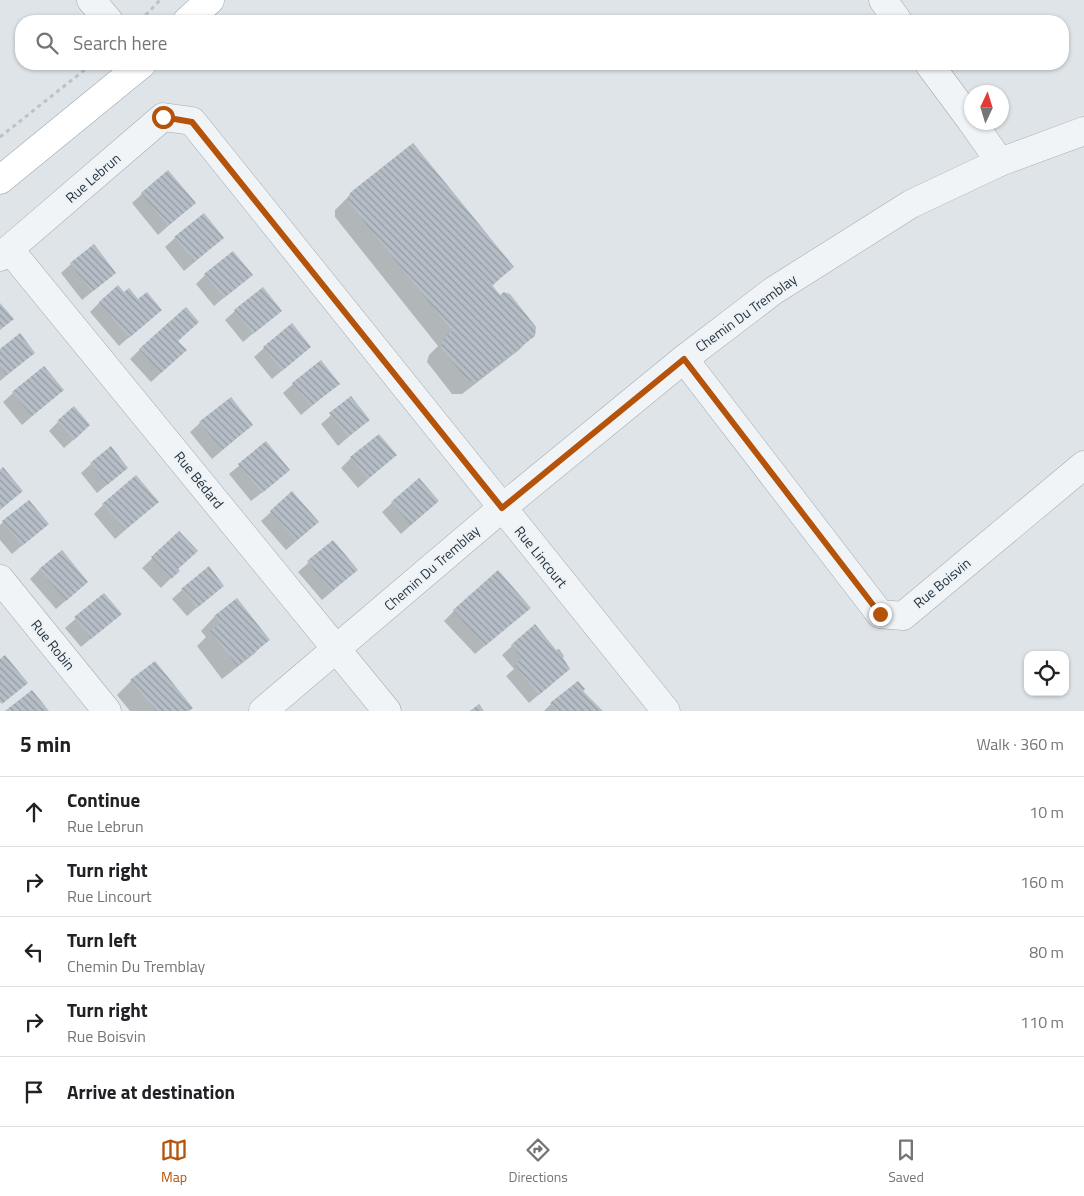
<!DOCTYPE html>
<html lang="en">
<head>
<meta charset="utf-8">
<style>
  body { margin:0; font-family:"Titillium Web",sans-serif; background:#f6f6f6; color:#202124 }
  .controls { position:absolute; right:15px; bottom:15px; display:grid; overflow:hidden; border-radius:10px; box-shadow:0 1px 4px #0004 }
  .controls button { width:45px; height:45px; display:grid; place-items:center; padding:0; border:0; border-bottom:1px solid #e0e0e0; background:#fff; color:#202124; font:25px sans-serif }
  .compass { position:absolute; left:964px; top:85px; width:45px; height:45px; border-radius:50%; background:#fff; box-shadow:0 1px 4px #0004; rotate:4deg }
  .stop { position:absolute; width:15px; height:15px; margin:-11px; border:4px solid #b45309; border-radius:50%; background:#fff }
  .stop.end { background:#b45309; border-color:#fff; box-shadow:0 1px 5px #0008 }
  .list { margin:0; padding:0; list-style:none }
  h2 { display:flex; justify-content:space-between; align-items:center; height:65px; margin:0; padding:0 20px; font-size:21px }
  h2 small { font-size:16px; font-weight:400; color:#757577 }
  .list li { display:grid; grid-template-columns:32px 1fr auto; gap:15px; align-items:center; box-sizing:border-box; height:70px; padding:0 20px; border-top:1px solid #e0e0e0 }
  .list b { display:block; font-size:19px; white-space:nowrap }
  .list p { margin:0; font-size:16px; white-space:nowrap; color:#757577 }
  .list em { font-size:16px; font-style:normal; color:#757577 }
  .icon { flex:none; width:28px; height:28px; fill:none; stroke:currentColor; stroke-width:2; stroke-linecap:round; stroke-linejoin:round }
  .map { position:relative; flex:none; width:1084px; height:711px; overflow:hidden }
  .search { position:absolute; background:#fff; box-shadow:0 1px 4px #0004; left:15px; right:15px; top:15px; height:55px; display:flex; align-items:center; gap:12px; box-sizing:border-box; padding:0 18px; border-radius:20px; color:#757577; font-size:19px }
  .sheet { height:415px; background:#fff }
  nav { display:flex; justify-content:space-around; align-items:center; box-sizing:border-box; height:70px; border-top:1px solid #e0e0e0; background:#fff; font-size:14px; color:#757577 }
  nav a { display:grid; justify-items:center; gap:2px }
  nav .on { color:#b45309 }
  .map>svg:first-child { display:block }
</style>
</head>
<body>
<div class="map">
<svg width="1084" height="711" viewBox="0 0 1084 711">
  <defs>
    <pattern id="building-back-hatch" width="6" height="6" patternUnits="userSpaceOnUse" patternTransform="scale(1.25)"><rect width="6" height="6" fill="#b5bec6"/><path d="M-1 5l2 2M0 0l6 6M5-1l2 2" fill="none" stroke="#939ba2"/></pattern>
  </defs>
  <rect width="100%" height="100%" fill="#dee4e8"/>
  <g fill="#0003">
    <polygon points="142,194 194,203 158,235 132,203"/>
    <polygon points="350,195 512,267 492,286 533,335 519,350 462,394 452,394 427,362 429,355 438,346 335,217 335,210"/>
    <polygon points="175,238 223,238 184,271 165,247"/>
    <polygon points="71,264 115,273 82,300 61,273"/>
    <polygon points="205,275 251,275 214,306 196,284"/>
    <polygon points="124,294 160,310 119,346 90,312 100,302"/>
    <polygon points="235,311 280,311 243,342 225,320"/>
    <polygon points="169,322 177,341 176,359 151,382 130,359"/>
    <polygon points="310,347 272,379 254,357 264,348"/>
    <polygon points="0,350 33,353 0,381"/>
    <polygon points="293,384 338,384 301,415 283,393"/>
    <polygon points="62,390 22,425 3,402 13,393"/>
    <polygon points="351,398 368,420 338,446 321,424"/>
    <polygon points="58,422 79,435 64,448 49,431"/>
    <polygon points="200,423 252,425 212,459 190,432"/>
    <polygon points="266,443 278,480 251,501 229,474"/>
    <polygon points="395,455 358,488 341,468 351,458"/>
    <polygon points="91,464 127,468 97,493 81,473"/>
    <polygon points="437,501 401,534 382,512 392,503"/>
    <polygon points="103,505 147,511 115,539 94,514"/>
    <polygon points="271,512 308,531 286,550 261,521"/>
    <polygon points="3,522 47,524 12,554 0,540 0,525"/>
    <polygon points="179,533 177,569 178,571 161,588 142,568"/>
    <polygon points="333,541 357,570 322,600 298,572"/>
    <polygon points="40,569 87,582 56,609 30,579"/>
    <polygon points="223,585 187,616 172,599 182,590"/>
    <polygon points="104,594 120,614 81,647 65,628"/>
    <polygon points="529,608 475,654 444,621 454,611"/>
    <polygon points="215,616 268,639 254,654 222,679 197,646 206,637 201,631"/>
    <polygon points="512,646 561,658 569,669 529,703 506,676 514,669 502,655"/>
    <polygon points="131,681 188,711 130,711 117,695"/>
    <polygon points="581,691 601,711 544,711 551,704"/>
  </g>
  <g fill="url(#building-back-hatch)">
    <polygon points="413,143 514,267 492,285 500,295 504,292 510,294 536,327 535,336 475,382 467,380 441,348 443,339 452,331 349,203 348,197 351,192"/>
    <polygon points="168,170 196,203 168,226 141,193"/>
    <polygon points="204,213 224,238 194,262 174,237"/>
    <polygon points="94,244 116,273 92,292 70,263"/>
    <polygon points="233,251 253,275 224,298 204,274"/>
    <polygon points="118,285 124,292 129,288 138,299 147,292 162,310 129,338 99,302"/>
    <polygon points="263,287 282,311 253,334 234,310"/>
    <polygon points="0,303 14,319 0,330"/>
    <polygon points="186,307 199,322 178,341 187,350 161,373 139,349"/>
    <polygon points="292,323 311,347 282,371 263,347"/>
    <polygon points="20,333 35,353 7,375 0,367 0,349"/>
    <polygon points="321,360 340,384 311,406 292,383"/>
    <polygon points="44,366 64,390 32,416 12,392"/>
    <polygon points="351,396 370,420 348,437 329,413"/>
    <polygon points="231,397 253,425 222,450 199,422"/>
    <polygon points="74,406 90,425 74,440 57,421"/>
    <polygon points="379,434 397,455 368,479 350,457"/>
    <polygon points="266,441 290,470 262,493 238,464"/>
    <polygon points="111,446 128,468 107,485 90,463"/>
    <polygon points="3,467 23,491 0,510 0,470"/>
    <polygon points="136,475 159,502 125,530 102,504"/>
    <polygon points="419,478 439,501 411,525 391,502"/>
    <polygon points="292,491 319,522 296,541 270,511"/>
    <polygon points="29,500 49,524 22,546 2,521"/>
    <polygon points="179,531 198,551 178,569 180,571 171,579 151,557"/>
    <polygon points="333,540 358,570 332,591 307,561"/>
    <polygon points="62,550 88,582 66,601 39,569"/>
    <polygon points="209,566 224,586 197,608 181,589"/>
    <polygon points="498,570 531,608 485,646 453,610"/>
    <polygon points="104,593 122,614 91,639 74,617"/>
    <polygon points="237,598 270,640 237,666 210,631 220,623 214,616"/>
    <polygon points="535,624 556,650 559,649 564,656 563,658 570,669 539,695 515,666 522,658 511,645"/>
    <polygon points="5,655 28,683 2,704 0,702 0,659"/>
    <polygon points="155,661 193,708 189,711 156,711 130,680"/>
    <polygon points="578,681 585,689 583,691 603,711 557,711 550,703"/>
    <polygon points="32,690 49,711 5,711"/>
    <polygon points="479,704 484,711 470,711"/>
  </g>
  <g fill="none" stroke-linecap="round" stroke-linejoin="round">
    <g stroke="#a3acb2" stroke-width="29">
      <g id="minor">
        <polyline points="91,0 109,21"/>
        <polyline points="883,0 898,21"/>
        <polyline points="929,64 972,122"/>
        <polyline points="972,122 1000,162"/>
        <polyline points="10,250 387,711"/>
        <polyline points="0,257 163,117 192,121 666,711"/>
        <polyline points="684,359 880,614 903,616 1084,465"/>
        <polyline points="0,579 107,711"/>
        <polyline points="263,711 502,508 684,359 773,291 911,204 1000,162 1084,131"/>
      </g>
    </g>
    <g stroke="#9caab5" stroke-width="29">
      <g id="major">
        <polyline points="187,21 210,0"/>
        <polyline points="0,180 142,64"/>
      </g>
    </g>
    <g stroke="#bcc2c7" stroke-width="3" stroke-dasharray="4 4" stroke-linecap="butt">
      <polyline points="140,21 160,0"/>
      <polyline points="0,137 92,64"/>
    </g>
    <use href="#minor" stroke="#f1f4f7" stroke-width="28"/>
    <use href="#major" stroke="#fff" stroke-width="28"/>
  </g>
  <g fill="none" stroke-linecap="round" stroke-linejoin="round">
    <polyline stroke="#b45309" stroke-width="6" points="163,117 192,122 502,508 684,359 880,614"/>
  </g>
  <g text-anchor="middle" stroke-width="4" stroke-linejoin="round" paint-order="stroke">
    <g font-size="14" fill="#263440" stroke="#edf2f6">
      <text transform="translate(93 178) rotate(-41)" y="5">Rue Lebrun</text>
      <text transform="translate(746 313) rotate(-36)" y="5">Chemin Du Tremblay</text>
      <text transform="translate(199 480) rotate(51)" y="5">Rue Bédard</text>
      <text transform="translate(541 557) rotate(51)" y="5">Rue Lincourt</text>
      <text transform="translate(432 568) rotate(-41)" y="5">Chemin Du Tremblay</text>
      <text transform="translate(942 583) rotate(-40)" y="5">Rue Boisvin</text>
      <text transform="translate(53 645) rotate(51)" y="5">Rue Robin</text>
    </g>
  </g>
</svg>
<div class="controls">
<button><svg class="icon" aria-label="locate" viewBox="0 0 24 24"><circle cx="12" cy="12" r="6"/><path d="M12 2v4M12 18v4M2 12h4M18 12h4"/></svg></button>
</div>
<svg class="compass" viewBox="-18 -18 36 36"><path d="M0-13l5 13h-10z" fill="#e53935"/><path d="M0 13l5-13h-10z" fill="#757577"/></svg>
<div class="stop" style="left:163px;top:117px"></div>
<div class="stop end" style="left:880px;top:614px"></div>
<div class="search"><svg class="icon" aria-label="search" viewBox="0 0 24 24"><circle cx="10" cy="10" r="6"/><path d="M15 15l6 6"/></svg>Search here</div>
</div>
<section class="sheet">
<h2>5 min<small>Walk · 360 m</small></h2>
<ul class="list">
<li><svg class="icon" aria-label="ahead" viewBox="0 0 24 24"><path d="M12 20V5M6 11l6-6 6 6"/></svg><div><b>Continue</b><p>Rue Lebrun</p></div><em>10 m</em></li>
<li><svg class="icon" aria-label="right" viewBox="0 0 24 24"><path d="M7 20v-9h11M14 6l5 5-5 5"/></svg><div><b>Turn right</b><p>Rue Lincourt</p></div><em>160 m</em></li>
<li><svg class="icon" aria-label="left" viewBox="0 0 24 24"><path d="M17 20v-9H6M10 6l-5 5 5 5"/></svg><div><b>Turn left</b><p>Chemin Du Tremblay</p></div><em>80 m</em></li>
<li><svg class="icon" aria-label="right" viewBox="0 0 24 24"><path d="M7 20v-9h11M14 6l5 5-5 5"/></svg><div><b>Turn right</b><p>Rue Boisvin</p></div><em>110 m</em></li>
<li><svg class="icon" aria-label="arrive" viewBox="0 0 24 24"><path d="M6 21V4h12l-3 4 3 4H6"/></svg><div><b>Arrive at destination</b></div></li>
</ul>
</section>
<nav>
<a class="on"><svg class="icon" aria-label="map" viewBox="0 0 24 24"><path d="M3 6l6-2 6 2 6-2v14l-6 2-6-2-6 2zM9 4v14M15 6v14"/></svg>Map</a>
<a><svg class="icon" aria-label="directions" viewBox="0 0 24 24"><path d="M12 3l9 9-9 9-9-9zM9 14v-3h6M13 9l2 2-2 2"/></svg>Directions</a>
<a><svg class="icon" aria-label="saved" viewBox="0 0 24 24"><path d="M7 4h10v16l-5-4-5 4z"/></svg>Saved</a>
</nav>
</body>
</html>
